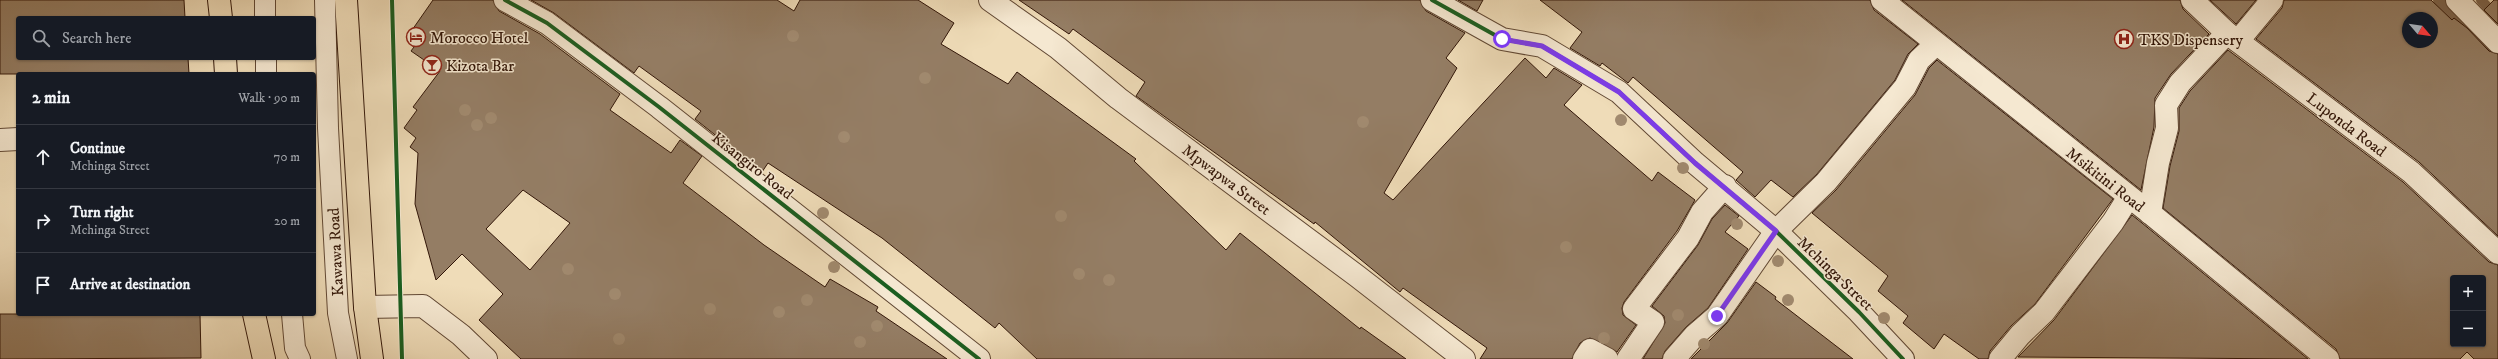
<!DOCTYPE html>
<html lang="en">
<head>
<meta charset="utf-8">
<style>
  body { margin:0; font-family:"IM FELL DW Pica",serif; background:#20242c; color:#f1f3f6 }
  .controls { position:absolute; right:12px; bottom:12px; display:grid; overflow:hidden; border-radius:4px; box-shadow:0 1px 3px #0004 }
  .controls button { width:36px; height:36px; display:grid; place-items:center; padding:0; border:0; border-bottom:1px solid #363941; background:#171b24; color:#f1f3f6; font:20px sans-serif }
  .compass { position:absolute; left:2402px; top:12px; width:36px; height:36px; border-radius:50%; background:#171b24; box-shadow:0 1px 3px #0004; rotate:119deg }
  .stop { position:absolute; width:12px; height:12px; margin:-9px; border:3px solid #7c3aed; border-radius:50%; background:#fff }
  .stop.end { background:#7c3aed; border-color:#fff; box-shadow:0 1px 4px #0008 }
  .list { margin:0; padding:0; list-style:none }
  h2 { display:flex; justify-content:space-between; align-items:center; height:52px; margin:0; padding:0 16px; font-size:17px }
  h2 small { font-size:13px; font-weight:400; color:#9ea1a6 }
  .list li { display:grid; grid-template-columns:26px 1fr auto; gap:12px; align-items:center; box-sizing:border-box; height:64px; padding:0 16px; border-top:1px solid #363941 }
  .list b { display:block; font-size:15px; white-space:nowrap }
  .list p { margin:0; font-size:13px; white-space:nowrap; color:#9ea1a6 }
  .list em { font-size:13px; font-style:normal; color:#9ea1a6 }
  .icon { flex:none; width:22px; height:22px; fill:none; stroke:currentColor; stroke-width:2; stroke-linecap:round; stroke-linejoin:round }
  .map { position:relative; flex:none; width:2498px; height:359px; overflow:hidden }
  .search { position:absolute; background:#171b24; box-shadow:0 1px 3px #0004; left:16px; top:16px; width:300px; height:44px; display:flex; align-items:center; gap:10px; box-sizing:border-box; padding:0 14px; border-radius:4px; color:#9ea1a6; font-size:15px }
  .panel { position:absolute; background:#171b24; box-shadow:0 1px 3px #0004; left:16px; top:72px; width:300px; height:244px; border-radius:4px }
  .map>svg:first-child { display:block }
</style>
</head>
<body>
<div class="map">
<svg width="2498" height="359" viewBox="0 0 2498 359">
  <rect width="100%" height="100%" fill="#efdcb8"/>
  <filter id="stains"><feTurbulence type="fractalNoise" baseFrequency=".005" numOctaves="4"/><feColorMatrix values="0 0 0 0 .2 0 0 0 0 .09 0 0 0 0 .02 0 0 0 .5 -.17"/></filter>
  <radialGradient id="worn" r=".72"><stop offset=".6" stop-color="#630" stop-opacity="0"/><stop offset="1" stop-color="#630" stop-opacity=".3"/></radialGradient>
  <g fill="none" stroke-linecap="round" stroke-linejoin="round">
    <g stroke="#7d654e" stroke-width="10">
      <polyline points="2438,0 2498,58"/>
      <polyline points="2481,0 2498,18"/>
    </g>
  </g>
  <g fill="#947d64" stroke="#321608" fill-rule="evenodd">
    <polygon points="0,0 184,0 185,18 18,18 18,58 188,58 189,74 0,74"/>
    <path d="M433 0H493L499 11 540 34 620 94 610 110 671 153 680 140 702 156 683 183 764 245 825 287 830 279 878 307 876 311 947 359H521L479 320 503 294 462 254 436 280 415 204 418 153 410 147 416 138 404 128 417 110 413 107 440 71 411 51 420 39 410 33ZM523 190 570 223 530 270 486 229Z"/>
    <polygon points="531,0 777,0 794,11 800,0 918,0 954,23 941,44 1008,84 1017,72 1136,159 1134,161 1226,250 1240,233 1360,329 1361,327 1406,359 1037,359 999,323 995,328 882,238 768,163 762,172 695,119 701,111 639,66 634,73 554,13"/>
    <polygon points="1019,0 1420,0 1426,11 1465,33 1446,58 1457,68 1384,193 1393,200 1525,58 1546,78 1554,68 1582,85 1564,105 1652,181 1658,172 1695,200 1677,231 1624,302 1622,308 1623,315 1636,325 1617,352 1590,338 1580,343 1572,359 1480,359 1487,348 1403,288 1400,292 1315,222 1314,224 1136,96 1145,82 1073,29 1069,34"/>
    <polygon points="1458,0 1483,0 1477,11"/>
    <polygon points="1540,0 1870,0 1874,10 1918,44 1908,54 1895,80 1817,174 1793,197 1771,180 1755,197 1736,180 1743,172 1633,77 1628,83 1602,63 1600,66 1570,48 1582,32"/>
    <polygon points="1902,0 2180,0 2183,9 2209,34 2171,74 2155,98 2154,127 2141,190"/>
    <polygon points="2210,0 2256,0 2236,24"/>
    <path d="M2284 0H2431L2452 20 2454 18 2467 28 2489 51 2498 54V236L2419 162 2256 39 2282 8ZM2408 18H2432V42H2408Z"/>
    <polygon points="2494,0 2498,0 2498,24 2484,10"/>
    <path d="M2228 50 2403 182 2489 262 2498 265V359H2474L2467 352 2460 359H2340L2336 349 2163 208 2170 166 2179 131V108L2190 91ZM2453 278H2483V344H2453Z"/>
    <polygon points="1937,60 2113,199 2035,304 2011,326 1990,351 1988,359 1979,359 1944,334 1934,349 1903,323 1908,316 1878,291 1888,276 1812,213 1836,190 1915,95 1929,68"/>
    <polygon points="1725,205 1739,216 1725,232 1748,249 1708,308 1686,327 1665,351 1662,359 1643,359 1665,323 1664,316 1652,306 1698,245 1712,219"/>
    <polygon points="2132,215 2142,223 2308,359 2018,357 2054,320"/>
    <polygon points="1756,282 1776,297 1775,299 1853,359 1691,359 1727,323"/>
    <polygon points="0,314 200,314 201,358 0,359"/>
  </g>
  <g fill="none" stroke-linecap="round" stroke-linejoin="round">
    <g stroke="#614834" stroke-width="22">
      <g id="service">
        <polyline points="265,0 265,18"/>
        <polyline points="325,0 328,128 338,313 347,359"/>
        <polyline points="266,58 266,74"/>
        <polyline points="292,314 295,348 300,359"/>
      </g>
    </g>
    <g stroke="#614834" stroke-width="24">
      <g id="minor">
        <polyline points="505,0 547,23 659,107 979,359"/>
        <polyline points="990,0 1058,48 1118,98 1357,276 1464,359"/>
        <polyline points="1432,0 1502,39 1542,46 1619,92 1695,163 1776,231 1859,312 1903,359"/>
        <polyline points="1882,0 2150,213 2328,359"/>
        <polyline points="2192,0 2227,33 2411,172 2498,253"/>
        <polyline points="2457,0 2498,42"/>
        <polyline points="2238,41 2272,0"/>
        <polyline points="0,140 18,139"/>
        <polyline points="2150,213 2158,163 2167,128 2166,105 2180,83 2227,33"/>
        <polyline points="365,307 423,306 461,335 486,359"/>
        <polyline points="1584,359 1590,350 1607,359"/>
        <polyline points="1628,359 1653,322 1634,309 1688,238 1702,212 1725,186"/>
        <polyline points="1674,359 1695,335 1717,316 1776,231 1826,182 1905,87 1919,60 1936,44"/>
        <polyline points="2000,359 2020,335 2044,312 2113,222 2128,198"/>
      </g>
    </g>
    <g stroke="#321608" stroke-width="24">
      <g id="primary">
        <polyline points="219,0 221,18"/>
        <polyline points="346,0 365,307 372,359"/>
        <polyline points="225,58 226,74"/>
        <polyline points="254,314 264,359"/>
      </g>
    </g>
    <use href="#service" stroke="#f5e8d1" stroke-width="20"/>
    <use href="#minor" stroke="#f5e8d1" stroke-width="22"/>
    <use href="#primary" stroke="#efdcb8" stroke-width="22"/>
    <g stroke="#f5e8d1" stroke-width="6">
      <g id="cycleway">
        <polyline points="392,0 402,359"/>
        <polyline points="505,0 547,23 659,107 979,359"/>
        <polyline points="1432,0 1502,39 1542,46 1619,92 1695,163 1776,231 1859,312 1903,359"/>
      </g>
    </g>
    <use href="#cycleway" stroke="#1b5e20" stroke-width="4"/>
  </g>
  <g fill="#a18a6f">
    <circle cx="793" cy="36" r="6"/>
    <circle cx="925" cy="78" r="6"/>
    <circle cx="465" cy="110" r="6"/>
    <circle cx="491" cy="118" r="6"/>
    <circle cx="1621" cy="120" r="6"/>
    <circle cx="1363" cy="122" r="6"/>
    <circle cx="477" cy="125" r="6"/>
    <circle cx="844" cy="137" r="6"/>
    <circle cx="1683" cy="168" r="6"/>
    <circle cx="823" cy="213" r="6"/>
    <circle cx="1061" cy="216" r="6"/>
    <circle cx="1737" cy="224" r="6"/>
    <circle cx="1566" cy="247" r="6"/>
    <circle cx="1778" cy="261" r="6"/>
    <circle cx="834" cy="267" r="6"/>
    <circle cx="568" cy="269" r="6"/>
    <circle cx="1079" cy="274" r="6"/>
    <circle cx="1109" cy="280" r="6"/>
    <circle cx="615" cy="294" r="6"/>
    <circle cx="807" cy="300" r="6"/>
    <circle cx="1788" cy="300" r="6"/>
    <circle cx="710" cy="309" r="6"/>
    <circle cx="779" cy="312" r="6"/>
    <circle cx="1678" cy="315" r="6"/>
    <circle cx="1884" cy="318" r="6"/>
    <circle cx="877" cy="326" r="6"/>
    <circle cx="1604" cy="338" r="6"/>
    <circle cx="619" cy="339" r="6"/>
    <circle cx="860" cy="342" r="6"/>
    <circle cx="1704" cy="344" r="6"/>
  </g>
  <g fill="none" stroke-linecap="round" stroke-linejoin="round">
    <polyline stroke="#7c3aed" stroke-width="5" points="1502,39 1542,46 1619,92 1695,163 1776,231 1717,316"/>
  </g>
  <defs>
    <g id="hotel-ring" transform="scale(1)"><circle r="9.5" fill="#f5e8d1" stroke="#8f2418" stroke-width="1.5"/><path d="M-6-4.5h1.5V1H6V5H4.5V3h-9V5H-6ZM-4 0a1.8 1.8 0 1 1 3.6 0ZM.5 0V-2.5h3Q6-2.5 6 0Z" fill="#8f2418"/></g>
    <g id="hospital-ring" transform="scale(1)"><circle r="9.5" fill="#f5e8d1" stroke="#8f2418" stroke-width="1.5"/><path d="M-5-5h3v3.5h4V-5h3V5h-3V1.5h-4V5h-3Z" fill="#8f2418"/></g>
    <g id="bar-ring" transform="scale(1)"><circle r="9.5" fill="#f5e8d1" stroke="#8f2418" stroke-width="1.5"/><path d="M-6-5H6L.8 .8V4.5H3.5V6h-7V4.5H-.8V.8Z" fill="#8f2418"/></g>
  </defs>
  <g fill-rule="evenodd">
    <use href="#hotel-ring" x="416" y="37"/>
    <use href="#hospital-ring" x="2124" y="39"/>
    <use href="#bar-ring" x="432" y="65"/>
  </g>
  <g text-anchor="middle" stroke-width="3" stroke-linejoin="round" paint-order="stroke">
    <g font-size="16" fill="#321608" stroke="#f5e8d1" text-anchor="start">
      <text x="430" y="43">Morocco Hotel</text>
      <text x="2138" y="45">TKS Dispensery</text>
      <text x="446" y="71">Kizota Bar</text>
    </g>
    <g font-size="16" fill="#321608" stroke="#f5e8d1">
      <text transform="translate(2347 124) rotate(37)" y="6">Luponda Road</text>
      <text transform="translate(753 165) rotate(38)" y="6">Kisangiro Road</text>
      <text transform="translate(1227 179) rotate(37)" y="6">Mpwapwa Street</text>
      <text transform="translate(2106 179) rotate(38)" y="6">Msikitini Road</text>
      <text transform="translate(335 252) rotate(-93)" y="6">Kawawa Road</text>
      <text transform="translate(1836 273) rotate(44)" y="6">Mchinga Street</text>
    </g>
  </g>
  <rect width="100%" height="100%" filter="url(#stains)"/>
  <rect width="100%" height="100%" fill="url(#worn)"/>
</svg>
<div class="controls">
<button>+</button>
<button>−</button>
</div>
<svg class="compass" viewBox="-18 -18 36 36"><path d="M0-13l5 13h-10z" fill="#e53935"/><path d="M0 13l5-13h-10z" fill="#9ea1a6"/></svg>
<div class="stop" style="left:1502px;top:39px"></div>
<div class="stop end" style="left:1717px;top:316px"></div>
<div class="search"><svg class="icon" aria-label="search" viewBox="0 0 24 24"><circle cx="10" cy="10" r="6"/><path d="M15 15l6 6"/></svg>Search here</div>
<section class="panel">
<h2>2 min<small>Walk · 90 m</small></h2>
<ul class="list">
<li><svg class="icon" aria-label="ahead" viewBox="0 0 24 24"><path d="M12 20V5M6 11l6-6 6 6"/></svg><div><b>Continue</b><p>Mchinga Street</p></div><em>70 m</em></li>
<li><svg class="icon" aria-label="right" viewBox="0 0 24 24"><path d="M7 20v-9h11M14 6l5 5-5 5"/></svg><div><b>Turn right</b><p>Mchinga Street</p></div><em>20 m</em></li>
<li><svg class="icon" aria-label="arrive" viewBox="0 0 24 24"><path d="M6 21V4h12l-3 4 3 4H6"/></svg><div><b>Arrive at destination</b></div></li>
</ul>
</section>
</div>
</body>
</html>
